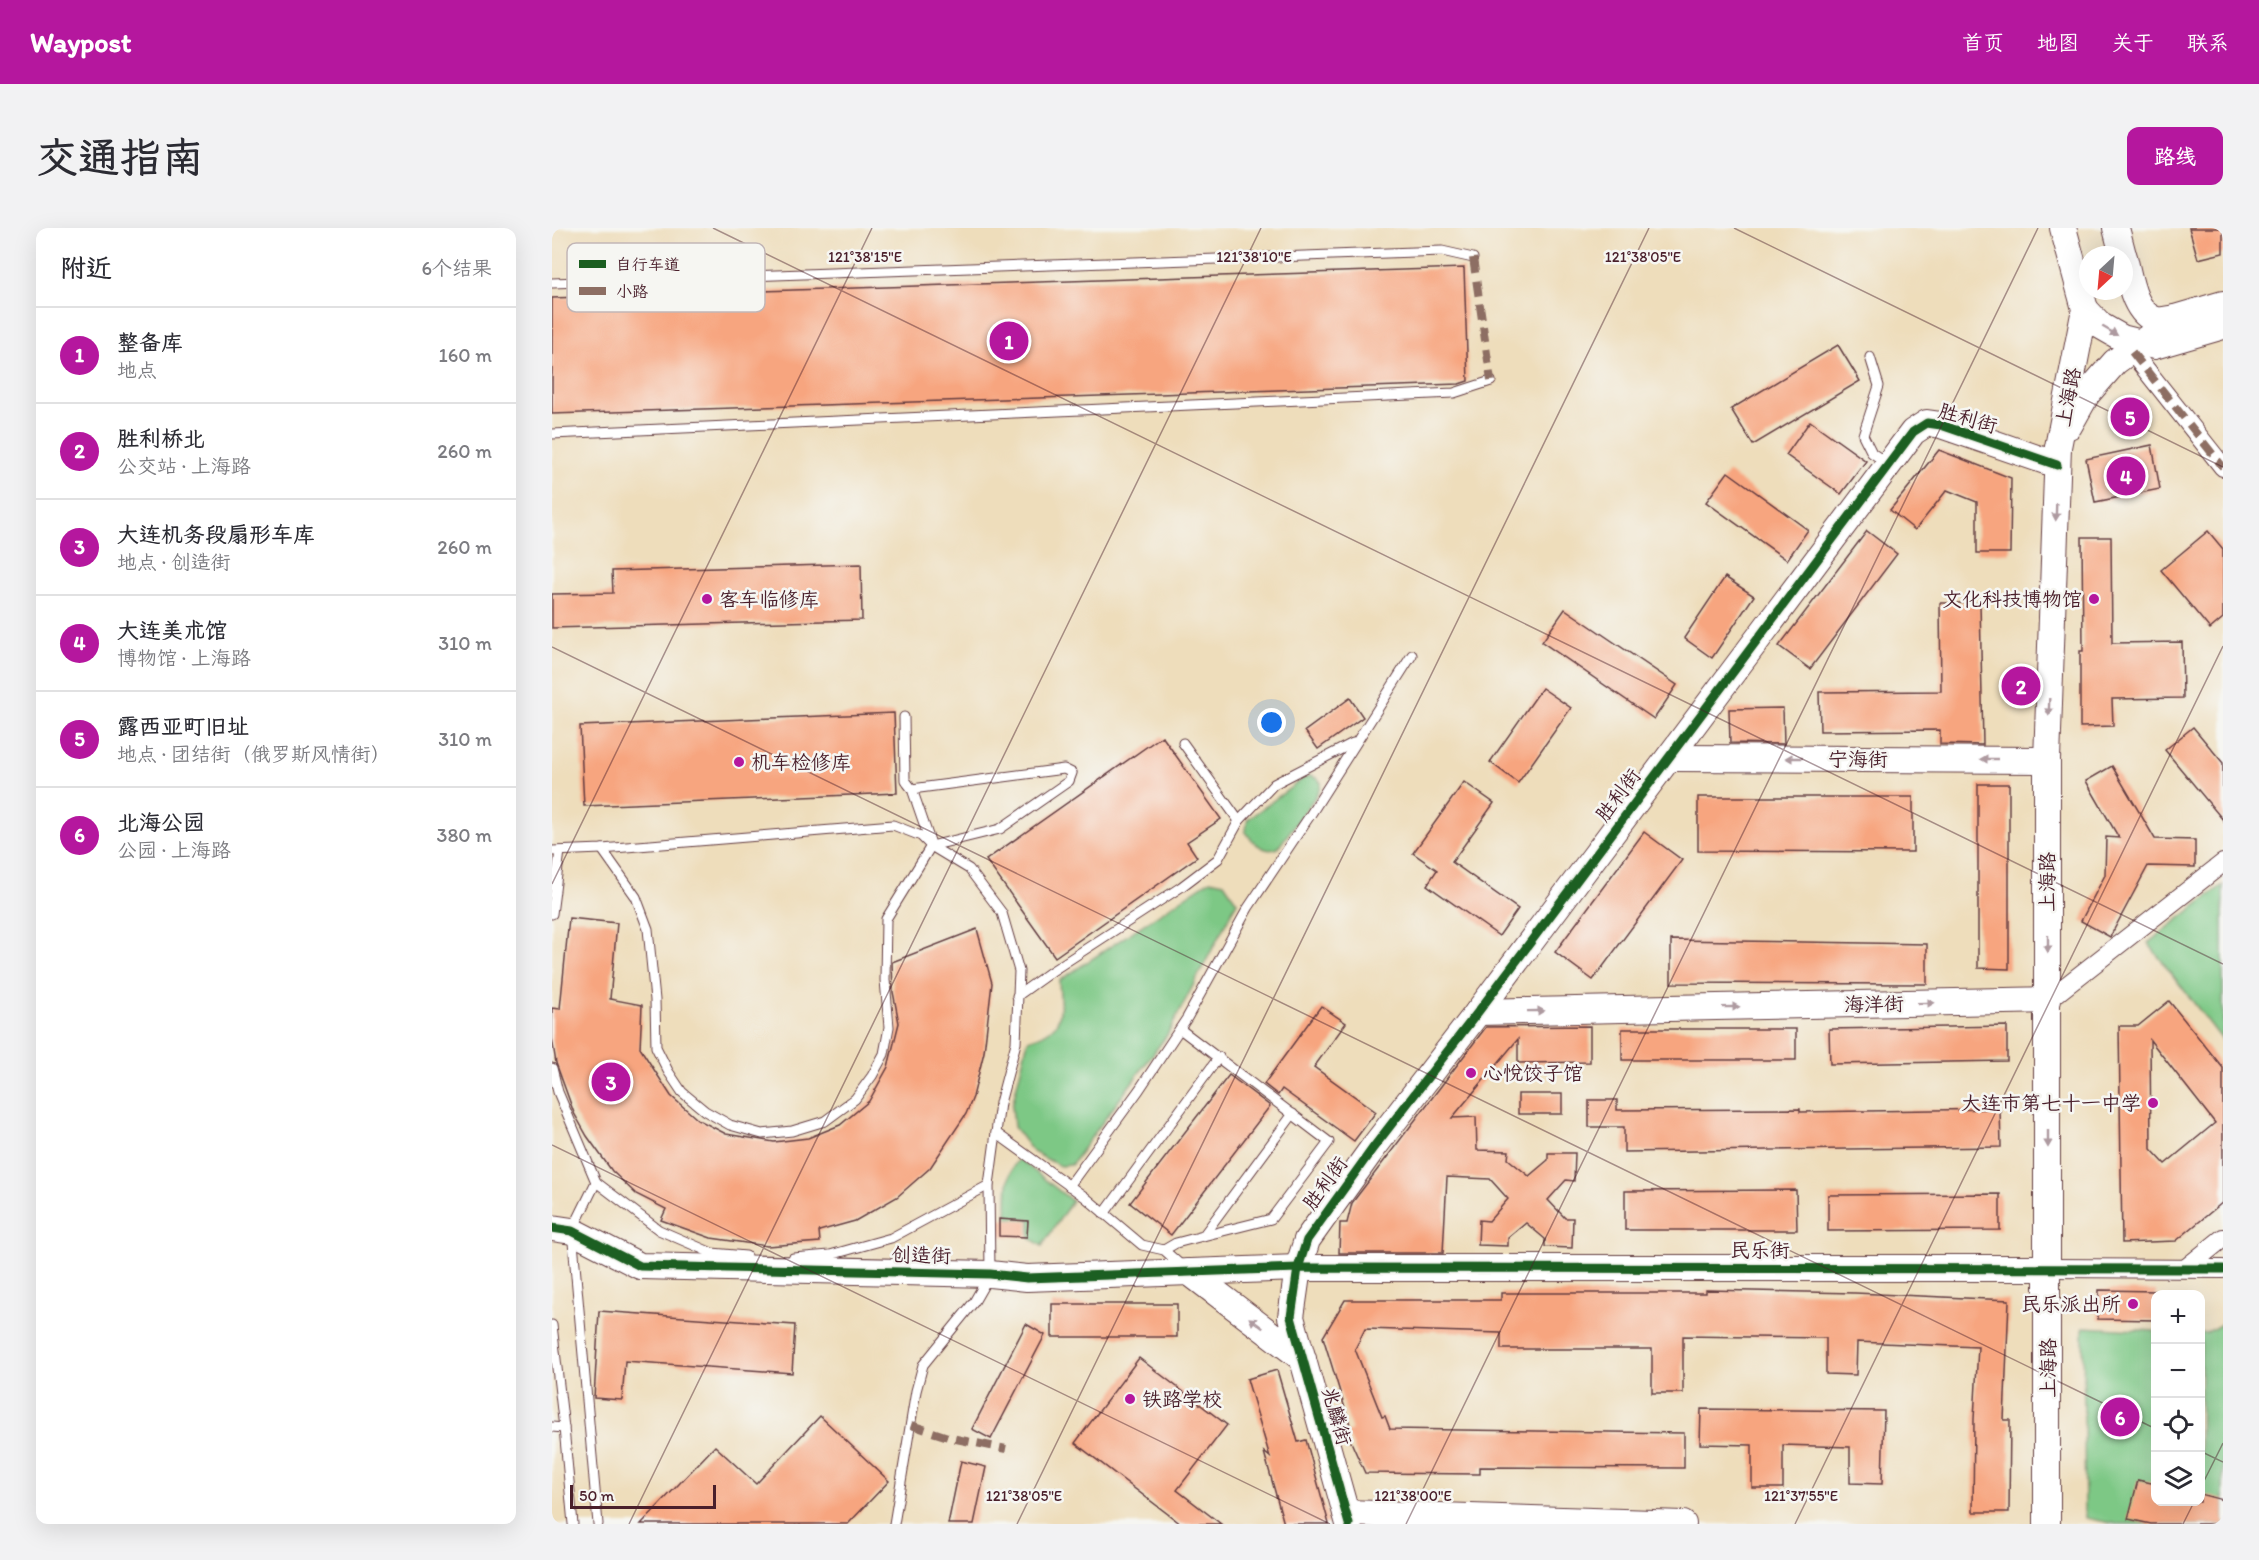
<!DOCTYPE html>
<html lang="zh">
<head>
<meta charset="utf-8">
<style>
  body { margin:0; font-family:Itim,"LXGW WenKai TC",sans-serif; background:#f2f2f3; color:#2b2b33 }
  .controls { position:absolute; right:18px; bottom:18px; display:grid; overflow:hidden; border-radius:12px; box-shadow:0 6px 24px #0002 }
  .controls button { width:54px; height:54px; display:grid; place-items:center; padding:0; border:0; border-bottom:2px solid #e1e1e2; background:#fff; color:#2b2b33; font:30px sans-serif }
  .compass { position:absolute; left:1527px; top:18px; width:54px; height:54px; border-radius:50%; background:#fff; box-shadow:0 6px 24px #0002; rotate:206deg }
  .scale { position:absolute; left:18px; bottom:15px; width:146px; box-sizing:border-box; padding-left:6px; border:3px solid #4a1f2b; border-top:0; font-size:16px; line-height:21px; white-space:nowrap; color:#4a1f2b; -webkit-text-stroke:4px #f6f6f2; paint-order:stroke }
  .you { position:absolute; left:720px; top:495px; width:21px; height:21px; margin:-15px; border:4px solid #fff; border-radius:50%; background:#1a73e8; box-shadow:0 0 0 9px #1a73e833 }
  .badge { display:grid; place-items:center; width:39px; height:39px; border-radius:50%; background:#b5179e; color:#fff; font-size:20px; font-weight:700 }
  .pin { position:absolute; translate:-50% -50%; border:3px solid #fff; box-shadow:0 2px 6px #0006 }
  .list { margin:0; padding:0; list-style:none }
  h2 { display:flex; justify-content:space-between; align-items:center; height:78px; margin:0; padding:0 24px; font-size:26px }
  h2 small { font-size:20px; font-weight:400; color:#7c7c81 }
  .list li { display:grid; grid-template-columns:39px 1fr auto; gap:18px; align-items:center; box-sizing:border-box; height:96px; padding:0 24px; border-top:2px solid #e1e1e2 }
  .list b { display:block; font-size:22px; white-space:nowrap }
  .list p { margin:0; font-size:20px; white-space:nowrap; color:#7c7c81 }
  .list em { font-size:20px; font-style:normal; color:#7c7c81 }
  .icon { flex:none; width:33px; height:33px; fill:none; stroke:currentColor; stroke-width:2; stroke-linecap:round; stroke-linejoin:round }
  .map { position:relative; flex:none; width:1671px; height:1296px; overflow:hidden; border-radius:12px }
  header { display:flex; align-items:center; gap:36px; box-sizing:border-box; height:84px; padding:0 30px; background:#b5179e; color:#fff }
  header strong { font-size:28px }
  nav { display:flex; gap:33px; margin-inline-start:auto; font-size:21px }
  .intro { display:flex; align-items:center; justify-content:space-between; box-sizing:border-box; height:144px; padding:0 36px }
  h1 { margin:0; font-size:42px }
  .button { padding:15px 27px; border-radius:12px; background:#b5179e; color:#fff; font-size:21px; font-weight:700 }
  main { display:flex; gap:36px; padding:0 36px }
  aside { flex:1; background:#fff; border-radius:12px; box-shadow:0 6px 24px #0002 }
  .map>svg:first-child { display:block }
</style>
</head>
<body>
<header>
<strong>Waypost</strong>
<nav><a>首页</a><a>地图</a><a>关于</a><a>联系</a></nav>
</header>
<div class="intro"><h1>交通指南</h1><a class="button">路线</a></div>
<main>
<aside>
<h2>附近<small>6个结果</small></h2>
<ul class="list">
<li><span class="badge">1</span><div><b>整备库</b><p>地点</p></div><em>160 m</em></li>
<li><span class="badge">2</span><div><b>胜利桥北</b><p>公交站 · 上海路</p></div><em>260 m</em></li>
<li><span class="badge">3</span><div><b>大连机务段扇形车库</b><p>地点 · 创造街</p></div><em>260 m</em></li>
<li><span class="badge">4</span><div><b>大连美术馆</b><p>博物馆 · 上海路</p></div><em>310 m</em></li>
<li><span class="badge">5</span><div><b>露西亚町旧址</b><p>地点 · 团结街（俄罗斯风情街）</p></div><em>310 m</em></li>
<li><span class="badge">6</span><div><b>北海公园</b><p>公园 · 上海路</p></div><em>380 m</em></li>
</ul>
</aside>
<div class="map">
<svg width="1671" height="1296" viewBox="0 0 1671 1296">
  <rect width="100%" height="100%" fill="#f6f6f2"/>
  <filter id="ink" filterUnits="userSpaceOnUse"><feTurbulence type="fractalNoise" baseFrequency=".0167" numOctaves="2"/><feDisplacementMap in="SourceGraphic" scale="12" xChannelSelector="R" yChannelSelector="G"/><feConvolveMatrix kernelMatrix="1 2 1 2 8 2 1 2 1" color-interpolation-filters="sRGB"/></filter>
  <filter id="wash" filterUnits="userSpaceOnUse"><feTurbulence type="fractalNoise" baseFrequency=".008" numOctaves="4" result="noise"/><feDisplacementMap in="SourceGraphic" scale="24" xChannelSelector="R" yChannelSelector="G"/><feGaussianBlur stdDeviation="1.35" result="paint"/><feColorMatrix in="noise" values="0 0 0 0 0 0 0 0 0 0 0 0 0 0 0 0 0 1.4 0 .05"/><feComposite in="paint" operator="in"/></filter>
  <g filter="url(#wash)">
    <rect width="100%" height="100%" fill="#edb"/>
    <g fill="#7dc885" stroke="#647458" stroke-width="1.5">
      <path d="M759 548 766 551 769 555 768 561 763 569 726 620C713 626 700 614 693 603L696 591 752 550Z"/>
      <path d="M658 652 672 655 685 674 615 807 519 937 508 938 481 924 462 899 460 878 476 812C514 801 509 786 507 753Z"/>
      <polygon points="1671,657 1671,813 1596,715"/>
      <path d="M467 931 520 973 490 1018 478 1010V991L455 990C456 970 452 946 467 931Z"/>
      <polygon points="1671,1095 1671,1296 1564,1296 1533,1290 1531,1099 1603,1103 1604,1274 1648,1274 1649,1105 1654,1105"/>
    </g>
    <g id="blocks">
      <g fill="#f7a57f" fill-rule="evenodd">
        <polygon points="1637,0 1671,0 1671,25 1646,31"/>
        <polygon points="912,40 916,153 907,156 0,186 0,70"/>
        <polygon points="1286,117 1308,153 1201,217 1179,181"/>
        <polygon points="1258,193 1314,233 1289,266 1234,227"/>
        <polygon points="1600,217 1608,261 1543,274 1534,231"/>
        <polygon points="1387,222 1459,250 1458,325 1425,325 1425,274 1395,262 1363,302 1338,282"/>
        <polygon points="1176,244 1256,302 1235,332 1154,274"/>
        <polygon points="1315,303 1345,326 1258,441 1227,418"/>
        <polygon points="1656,303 1671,321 1671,390 1658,401 1609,342"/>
        <polygon points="1530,309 1559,309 1560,415 1630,414 1631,470 1560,471 1561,498 1528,499 1528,423 1531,423"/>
        <polygon points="309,336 310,392 0,400 0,366 61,365 60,343"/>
        <polygon points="1173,349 1202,368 1160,430 1132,410"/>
        <polygon points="1388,375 1428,375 1431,517 1388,516 1388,502 1268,503 1267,464 1389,463"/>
        <polygon points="1013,381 1125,457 1102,491 990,414"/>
        <polygon points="990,460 1019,480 966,555 938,534"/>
        <polygon points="798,470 811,489 766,521 753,503"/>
        <polygon points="1231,480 1232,516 1178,515 1177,481"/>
        <polygon points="342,485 345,565 32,578 28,498"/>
        <polygon points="1641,499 1671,535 1671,592 1613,522"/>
        <polygon points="610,508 669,591 635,614 645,629 503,729 434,632"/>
        <polygon points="1560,538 1603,611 1643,612 1643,639 1596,638 1558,709 1529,693 1553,647 1554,609 1567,610 1534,553"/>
        <polygon points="912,554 942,575 900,634 966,681 947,708 875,657 885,642 861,625"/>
        <polygon points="1426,556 1457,556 1457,741 1426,740"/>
        <polygon points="1146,569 1361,569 1361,624 1146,623"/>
        <polygon points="1092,604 1130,632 1041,752 1003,724"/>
        <polygon points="17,690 65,695 58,771 90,777 88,820 119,868 145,891 174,906 222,914 256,910 288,897 317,873 336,839 347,795 341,764 340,734 425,701 440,755 432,824 421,869 414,886 378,940 345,969 303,993 267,1003 268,1014 215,1018 159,1010 109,992 114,981 84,966 60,943 35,908 22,885 4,835 0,810 0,780 8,781"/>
        <polygon points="1119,712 1375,716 1375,756 1119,755"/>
        <path d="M1617 773 1671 840V974L1624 1013 1570 1015 1567 798H1586ZM1598 812 1663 895 1613 936 1599 921Z"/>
        <polygon points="769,778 794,795 762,839 824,884 802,913 730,861 726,867 712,856"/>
        <polygon points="1038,798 1038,834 966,835 966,811 900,890 924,889 925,922 957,923 956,931 977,948 996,932 996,925 1023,925 1022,953 1014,952 996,972 1013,990 1021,990 1020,1020 993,1019 993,1011 974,995 956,1010 956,1018 926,1017 927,992 937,993 956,971 938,951 895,949 891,1025 787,1025 788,995 795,995 800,975 934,799"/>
        <polygon points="1455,798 1455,833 1278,836 1277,801"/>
        <rect x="1070" y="801" width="174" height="31"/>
        <polygon points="677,847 718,878 619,1007 578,975"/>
        <rect x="966" y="866" width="44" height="20"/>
        <polygon points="1037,872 1065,872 1065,882 1248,881 1248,884 1448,881 1449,919 1072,924 1072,899 1037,899"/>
        <polygon points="1244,962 1245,1002 1073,1002 1073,963"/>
        <polygon points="1448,966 1448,1002 1276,1003 1276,967"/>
        <polygon points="447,991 476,993 475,1009 447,1008"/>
        <polygon points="1154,1062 1303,1065 1457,1072 1452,1192 1458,1192 1457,1284 1421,1284 1422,1191 1426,1119 1305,1114 1304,1147 1274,1146 1274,1110 1131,1108 1131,1165 1100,1165 1100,1121 949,1121 949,1105 813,1101 803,1121 830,1189 833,1188 838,1201 1132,1205 1132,1240 928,1239 928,1246 813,1245 795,1205 800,1203 771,1109 793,1072 949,1072 949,1065 1154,1065"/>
        <polygon points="1547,1062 1604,1063 1604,1092 1546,1091"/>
        <rect x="500" y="1076" width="125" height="33"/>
        <polygon points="47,1083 243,1097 240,1145 73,1133 70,1172 42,1170"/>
        <polygon points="474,1096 493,1107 439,1211 420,1201"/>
        <polygon points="587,1130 675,1197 625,1262 669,1296 629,1296 523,1215"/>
        <polygon points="725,1142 746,1214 754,1212 777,1296 732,1296 712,1224 718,1229 695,1151"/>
        <polygon points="1149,1181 1332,1183 1330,1256 1298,1255 1298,1219 1231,1217 1231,1260 1200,1260 1200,1217 1148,1216"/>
        <polygon points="268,1188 337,1253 296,1296 89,1296 163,1218 204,1256"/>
        <polygon points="409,1233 434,1239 422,1296 396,1296"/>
        <polygon points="1586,1252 1604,1256 1604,1274 1648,1274 1648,1266 1671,1272 1671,1296 1599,1296 1576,1291"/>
      </g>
    </g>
  </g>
  <g filter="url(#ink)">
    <use href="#blocks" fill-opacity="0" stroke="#633c41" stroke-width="1.5"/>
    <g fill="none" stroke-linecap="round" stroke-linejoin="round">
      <g stroke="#633c41" stroke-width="11">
        <g id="lane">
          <polyline points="0,55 890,23 921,30"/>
          <polyline points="1318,129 1327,158 1311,207 1320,225 1335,235"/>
          <polyline points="0,206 902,165 939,153"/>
          <polyline points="352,489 353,552 360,561 379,616"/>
          <polyline points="631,515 687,593"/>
          <polyline points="50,621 84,669 96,701 103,772 104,819 116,843 130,864 153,883 178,897 210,906 240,903 273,893 303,871 320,848 332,826 337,799 333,752 334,691 379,618 448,601 517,553 520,545 512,541 360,561"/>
          <polyline points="0,623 50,621 341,597 369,608 379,618 417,641 450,685 467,743 464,815 448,875 437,957 438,1046 422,1074 371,1137 364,1163 342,1296"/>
          <polyline points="0,686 8,623"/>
          <polyline points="465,768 500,743 629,659 666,631 687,593 722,556 801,515"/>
          <polyline points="628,801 777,914 719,991 651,1008"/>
          <polyline points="0,840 6,864 44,954 20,1003 46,1296"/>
          <polyline points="444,905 533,969 590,1017 612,1022 631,1039"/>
          <polyline points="44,954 107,1002 160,1025 194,1028"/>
          <polyline points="517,958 587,862 635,790 696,680 757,589 860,427"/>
          <polyline points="552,986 667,829"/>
          <polyline points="612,1022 624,1015 651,1008 741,886"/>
          <polyline points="241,1030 278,1027 339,1010 437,957"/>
          <polyline points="0,1097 12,1200 21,1296"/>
          <polyline points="0,1199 12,1200"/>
        </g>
      </g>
      <g stroke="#633c41" stroke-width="20">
        <g id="street">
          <polyline points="1580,124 1671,239"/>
          <polyline points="1496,772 1671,635"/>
          <polyline points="1496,1040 1671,1041"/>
          <polyline points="1634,1040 1671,1010"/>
        </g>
      </g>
      <g stroke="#633c41" stroke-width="28">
        <g id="secondary">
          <polyline points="1564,0 1571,27"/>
          <path d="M1572 29C1577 48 1581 85 1604 92 1609 93 1617 91 1623 90"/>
          <polyline points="1533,81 1549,98 1570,110 1602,118 1671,98"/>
          <polyline points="1517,198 1535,166 1563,134 1623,90 1671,76"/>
          <polyline points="1117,530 1495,532"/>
          <polyline points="926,784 1496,772"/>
          <polyline points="0,1000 20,1003 88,1038 438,1046 475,1050 746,1040 1496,1040"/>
          <polyline points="637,1044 751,1131"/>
          <polyline points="794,1285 1131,1296"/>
          <polyline points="797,1296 739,1089 746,1040 755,1012 821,920 926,784 1361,204 1375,195 1389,197 1505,237"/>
          <polyline points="1495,1296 1495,532 1506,219 1533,81 1511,0"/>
        </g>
      </g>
      <use href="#lane" stroke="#fff" stroke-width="9"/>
      <use href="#street" stroke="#fff" stroke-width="18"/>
      <use href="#secondary" stroke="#fff" stroke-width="26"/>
      <g stroke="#8d6e63" stroke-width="8" stroke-dasharray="15 8" stroke-linecap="butt">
        <polyline points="921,30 939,153"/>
        <polyline points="1580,124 1671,239"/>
        <polyline points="359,1197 399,1210 454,1221"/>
      </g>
      <g stroke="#f6f6f2" stroke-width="13">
        <g id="cycleway">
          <polyline points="0,1000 20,1003 88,1038 438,1046 475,1050 746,1040 1671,1041"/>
          <polyline points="797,1296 739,1089 746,1040 755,1012 821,920 926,784 1361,204 1375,195 1389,197 1505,237"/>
        </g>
      </g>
      <use href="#cycleway" stroke="#1b5e20" stroke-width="9"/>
    </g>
    <defs><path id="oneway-solid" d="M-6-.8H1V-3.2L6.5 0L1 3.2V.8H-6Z" transform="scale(1.5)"/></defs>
    <g fill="#ae9aa0">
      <use href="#oneway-solid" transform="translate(1558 103) rotate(30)"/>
      <use href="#oneway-solid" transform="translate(1504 284) rotate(92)"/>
      <use href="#oneway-solid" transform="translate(1497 479) rotate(92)"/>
      <use href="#oneway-solid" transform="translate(1242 530) rotate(-180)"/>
      <use href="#oneway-solid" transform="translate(1437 531) rotate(-180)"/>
      <use href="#oneway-solid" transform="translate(1496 716) rotate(90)"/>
      <use href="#oneway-solid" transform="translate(1374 775) rotate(-1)"/>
      <use href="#oneway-solid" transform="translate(1179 779) rotate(-1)"/>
      <use href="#oneway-solid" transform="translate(984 783) rotate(-1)"/>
      <use href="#oneway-solid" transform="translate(1496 911) rotate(90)"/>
      <use href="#oneway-solid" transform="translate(704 1095) rotate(-143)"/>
    </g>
  </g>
  <path fill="none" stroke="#4a1f2b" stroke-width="1.5" stroke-opacity="0.45" d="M161 0 1671 736M1182 0 1671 239M0 419 1604 1201M0 656 320 0M0 917 778 1296M1648 1223 1671 1234M1648 1261 1671 1215M77 1296 709 0M465 1296 1097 0M854 1296 1486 0M1243 1296 1671 418M1631 1296 1642 1274"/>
  <g fill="#b5179e" stroke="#f6f6f2" stroke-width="2">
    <circle cx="155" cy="371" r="6"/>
    <circle cx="1542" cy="371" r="6"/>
    <circle cx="187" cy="534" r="6"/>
    <circle cx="919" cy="845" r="6"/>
    <circle cx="1601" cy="875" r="6"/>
    <circle cx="1581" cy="1076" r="6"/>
    <circle cx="578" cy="1171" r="6"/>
  </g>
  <g text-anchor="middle" stroke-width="5" stroke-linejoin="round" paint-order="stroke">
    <g font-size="20" fill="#4a1f2b" stroke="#f6f6f2">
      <text transform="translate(1516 169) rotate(-79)" y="7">上海路</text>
      <text transform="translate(1416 190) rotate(16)" y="7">胜利街</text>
      <text x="1306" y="538">宁海街</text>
      <text transform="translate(1066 567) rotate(-53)" y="7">胜利街</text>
      <text transform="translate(1495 654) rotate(-90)" y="7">上海路</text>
      <text transform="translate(1322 776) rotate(-1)" y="7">海洋街</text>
      <text transform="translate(773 955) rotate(-54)" y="7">胜利街</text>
      <text x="1208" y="1029">民乐街</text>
      <text transform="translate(369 1027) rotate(1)" y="7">创造街</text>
      <text transform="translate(1496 1140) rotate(-90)" y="7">上海路</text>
      <text transform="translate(785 1188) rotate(74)" y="7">兆麟街</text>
    </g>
    <g font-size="20" fill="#4a1f2b" stroke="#f6f6f2" text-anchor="start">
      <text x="167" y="378">客车临修库</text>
      <text x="1530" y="378" text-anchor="end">文化科技博物馆</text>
      <text x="199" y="541">机车检修库</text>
      <text x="931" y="852">心悦饺子馆</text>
      <text x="1589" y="882" text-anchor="end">大连市第七十一中学</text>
      <text x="1569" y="1083" text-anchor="end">民乐派出所</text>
      <text x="590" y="1178">铁路学校</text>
    </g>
  </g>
  <rect x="15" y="15" width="198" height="69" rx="9" fill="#f6f6f2" stroke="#c2b6b6" stroke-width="1.5"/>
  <rect x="27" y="32" width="27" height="8" fill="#1b5e20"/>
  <rect x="27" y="59" width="27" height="8" fill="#8d6e63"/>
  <g font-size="16" fill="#4a1f2b">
    <text x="64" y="42">自行车道</text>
    <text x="64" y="69">小路</text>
  </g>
  <g font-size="15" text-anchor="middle" fill="#4a1f2b" stroke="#f6f6f2" stroke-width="5" stroke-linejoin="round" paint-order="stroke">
    <text x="313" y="34">121°38'15"E</text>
    <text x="702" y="34">121°38'10"E</text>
    <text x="1091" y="34">121°38'05"E</text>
    <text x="472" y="1273">121°38'05"E</text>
    <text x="861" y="1273">121°38'00"E</text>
    <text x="1249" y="1273">121°37'55"E</text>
  </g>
</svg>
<div class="controls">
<button>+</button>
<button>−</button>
<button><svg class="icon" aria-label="locate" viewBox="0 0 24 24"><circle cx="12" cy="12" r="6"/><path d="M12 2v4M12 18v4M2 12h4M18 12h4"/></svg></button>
<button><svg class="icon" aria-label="layers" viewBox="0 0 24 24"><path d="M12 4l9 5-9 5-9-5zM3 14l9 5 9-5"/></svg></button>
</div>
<svg class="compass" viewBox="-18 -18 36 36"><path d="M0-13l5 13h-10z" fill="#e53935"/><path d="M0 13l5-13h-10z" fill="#7c7c81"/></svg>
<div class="scale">50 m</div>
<div class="you"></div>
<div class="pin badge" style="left:457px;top:113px">1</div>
<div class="pin badge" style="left:1469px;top:458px">2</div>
<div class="pin badge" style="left:59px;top:854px">3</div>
<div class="pin badge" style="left:1574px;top:248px">4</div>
<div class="pin badge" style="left:1578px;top:189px">5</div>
<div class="pin badge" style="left:1568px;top:1189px">6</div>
</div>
</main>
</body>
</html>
